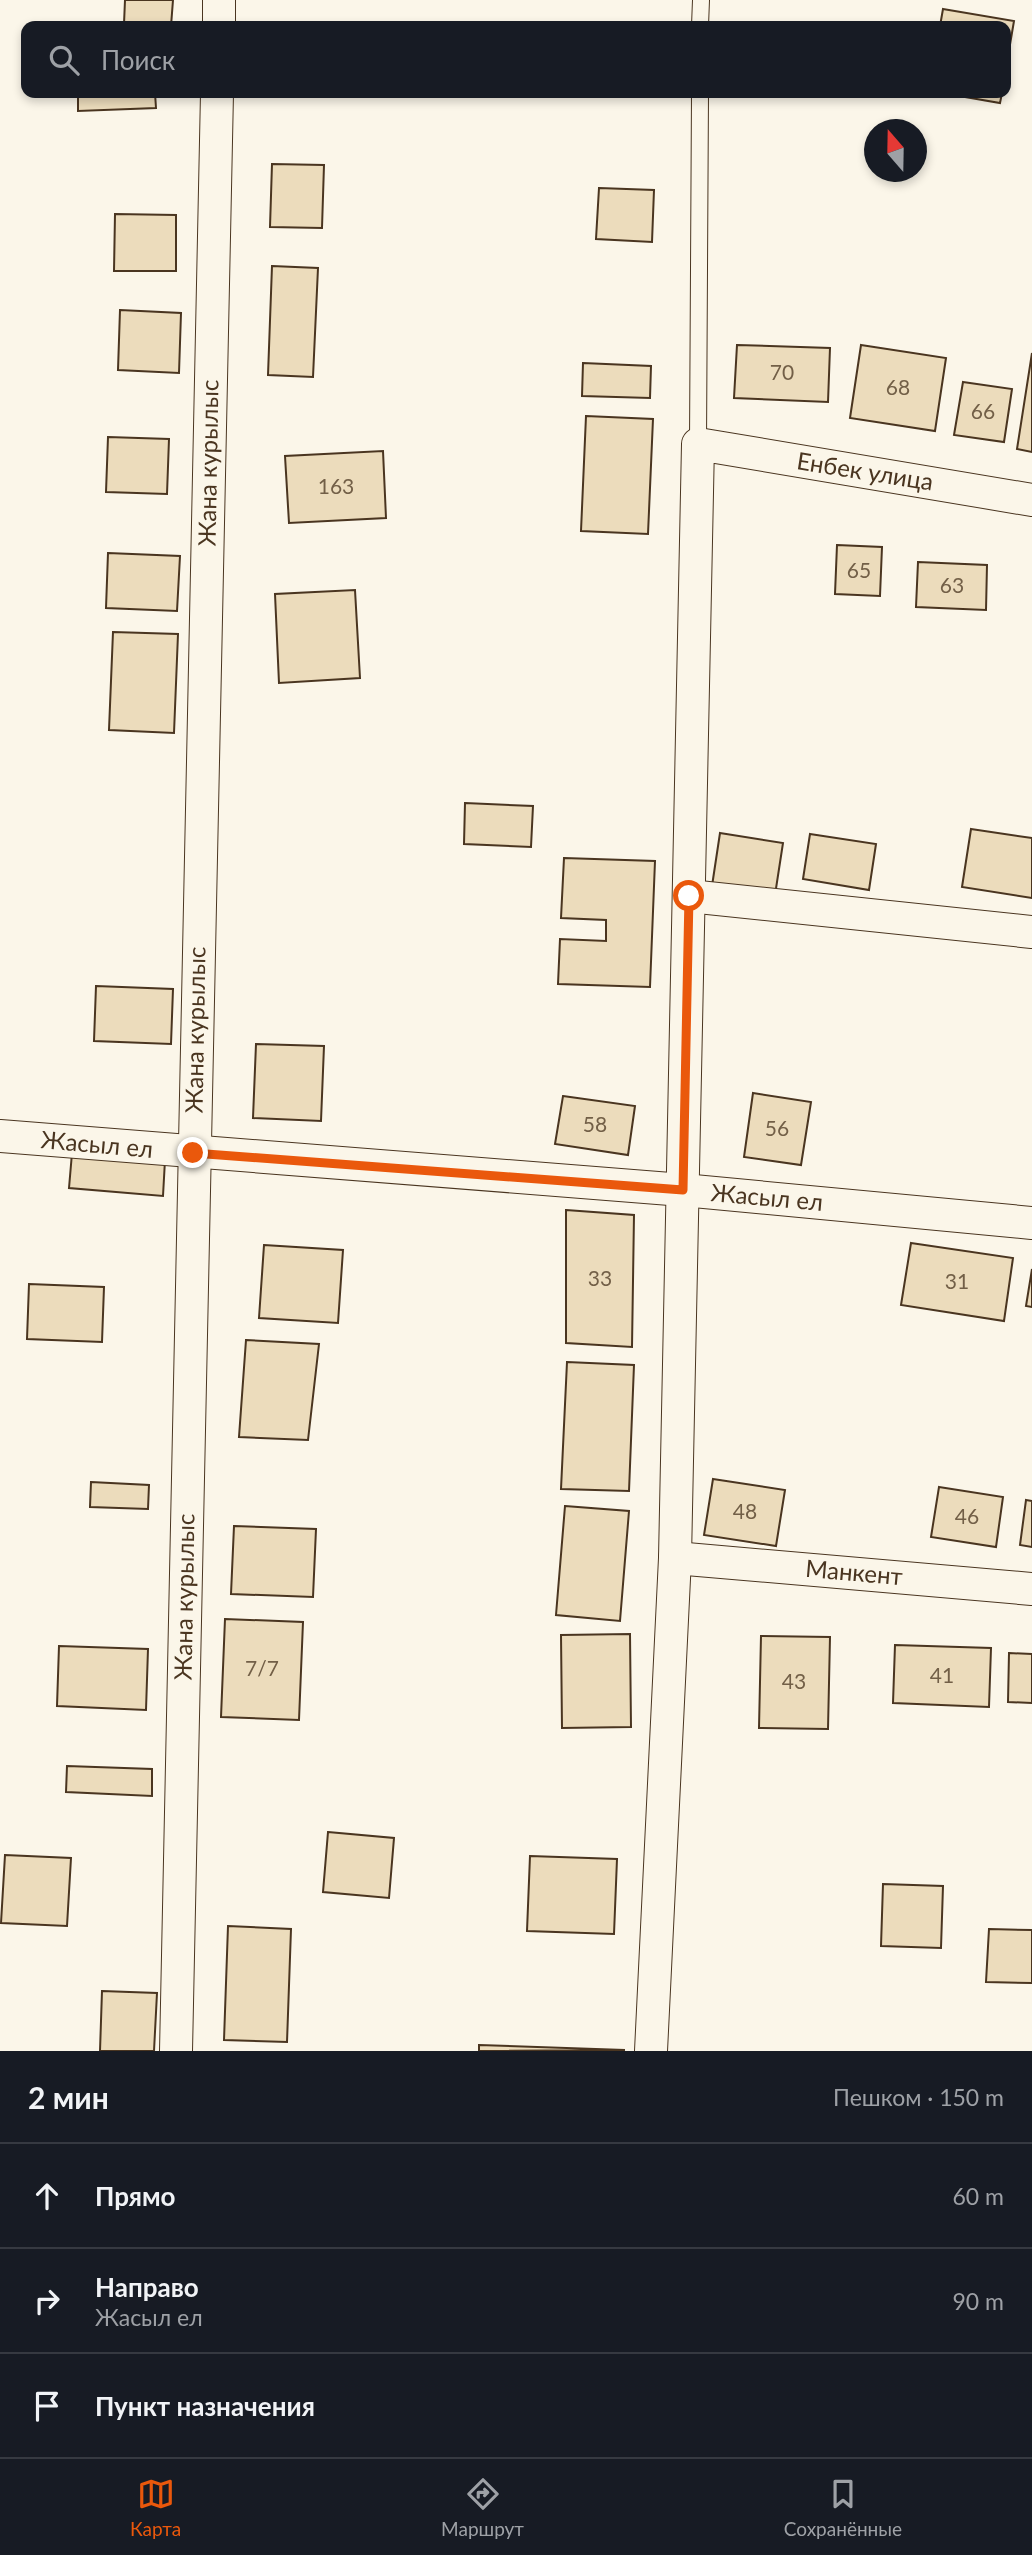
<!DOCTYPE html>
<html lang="ru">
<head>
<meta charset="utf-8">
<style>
  body { margin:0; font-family:Lato,sans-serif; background:#242831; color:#f1f3f6 }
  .compass { position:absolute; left:864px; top:119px; width:63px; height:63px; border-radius:50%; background:#171b24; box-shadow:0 4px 10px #0003; rotate:340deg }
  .stop { position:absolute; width:21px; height:21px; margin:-16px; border:5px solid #ea580c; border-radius:50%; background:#fff }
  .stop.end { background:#ea580c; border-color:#fff; box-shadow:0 2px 7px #0008 }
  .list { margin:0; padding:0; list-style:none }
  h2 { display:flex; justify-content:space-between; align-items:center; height:91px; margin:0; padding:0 28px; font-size:30px }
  h2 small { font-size:23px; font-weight:400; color:#9ea1a6 }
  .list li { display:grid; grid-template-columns:46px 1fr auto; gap:21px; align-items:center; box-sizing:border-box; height:105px; padding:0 28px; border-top:2px solid #363941 }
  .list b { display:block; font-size:26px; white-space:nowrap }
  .list p { margin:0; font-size:23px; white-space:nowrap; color:#9ea1a6 }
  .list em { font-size:23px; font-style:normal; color:#9ea1a6 }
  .icon { flex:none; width:38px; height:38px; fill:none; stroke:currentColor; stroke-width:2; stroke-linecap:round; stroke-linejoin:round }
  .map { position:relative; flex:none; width:1032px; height:2051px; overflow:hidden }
  .search { position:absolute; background:#171b24; box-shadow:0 4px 10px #0003; left:21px; right:21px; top:21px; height:77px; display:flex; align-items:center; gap:18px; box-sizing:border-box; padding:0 24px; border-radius:14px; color:#9ea1a6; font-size:26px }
  .sheet { height:406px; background:#171b24 }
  nav { display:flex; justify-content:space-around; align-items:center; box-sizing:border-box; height:98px; border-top:2px solid #363941; background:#171b24; font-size:19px; color:#9ea1a6 }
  nav a { display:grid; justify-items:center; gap:4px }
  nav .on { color:#ea580c }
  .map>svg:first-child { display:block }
</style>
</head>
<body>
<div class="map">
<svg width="1032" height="2051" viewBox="0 0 1032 2051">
  <rect width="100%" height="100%" fill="#fbf6e9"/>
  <g fill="#ecdcbc" stroke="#4a3520" stroke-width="2">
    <polygon points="125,0 173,0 171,26 124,24"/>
    <polygon points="943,9 1014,21 1006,68 1006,26 940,26"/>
    <polygon points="78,93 155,93 156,108 78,111"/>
    <polygon points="942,93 1002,93 1000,103"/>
    <polygon points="272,164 324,165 322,228 270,227"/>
    <polygon points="599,188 654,190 652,242 596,239"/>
    <polygon points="115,214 176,215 176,271 114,271"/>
    <polygon points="272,266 318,268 313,377 268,375"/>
    <polygon points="120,310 181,313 179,373 118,370"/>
    <polygon points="737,345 830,348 828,402 734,398"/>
    <polygon points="861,345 946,358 935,431 850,418"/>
    <polygon points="1032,353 1032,452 1017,449"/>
    <polygon points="583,363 651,366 650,398 582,396"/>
    <polygon points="963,382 1012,389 1004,442 954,435"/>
    <polygon points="586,416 653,419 648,534 581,531"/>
    <polygon points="108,437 169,439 167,494 106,492"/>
    <polygon points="383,451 386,518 289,523 285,456"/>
    <polygon points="837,545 882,547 880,596 835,594"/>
    <polygon points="108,553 180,556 177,611 106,608"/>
    <polygon points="918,562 987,565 986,610 916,607"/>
    <polygon points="355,590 360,678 279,683 275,594"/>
    <polygon points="113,632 178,634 174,733 109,730"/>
    <polygon points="465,803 533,806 531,847 464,844"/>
    <polygon points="971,829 1032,838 1032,898 962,887"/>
    <polygon points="720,833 783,843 775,895 712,886"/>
    <polygon points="810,834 876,844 869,890 803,879"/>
    <polygon points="564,858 655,861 650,987 558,984 560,939 606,941 606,920 561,918"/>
    <polygon points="96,986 173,989 171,1044 94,1041"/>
    <polygon points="256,1044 324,1046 321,1121 253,1118"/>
    <polygon points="753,1093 811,1102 801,1165 744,1157"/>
    <polygon points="563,1096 635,1106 628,1155 555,1144"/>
    <polygon points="72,1153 165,1160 163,1196 69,1188"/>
    <polygon points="566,1210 634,1215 632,1347 566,1343"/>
    <polygon points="911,1243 1013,1258 1004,1321 901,1305"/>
    <polygon points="264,1245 343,1250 338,1323 259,1318"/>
    <polygon points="1032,1269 1032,1307 1026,1306"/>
    <polygon points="29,1284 104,1287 102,1342 27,1339"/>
    <polygon points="246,1340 319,1344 308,1440 239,1437"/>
    <polygon points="567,1362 634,1365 629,1491 561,1489"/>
    <polygon points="713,1479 785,1490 776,1546 704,1535"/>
    <polygon points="91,1482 149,1485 148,1509 90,1507"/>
    <polygon points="939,1487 1003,1497 996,1547 931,1537"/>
    <polygon points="1026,1500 1032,1501 1032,1547 1020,1545"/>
    <polygon points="565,1506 629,1511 620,1621 556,1615"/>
    <polygon points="234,1526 316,1529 313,1597 231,1594"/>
    <polygon points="225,1619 303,1622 299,1720 221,1717"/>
    <polygon points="630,1634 631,1727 562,1728 561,1635"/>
    <polygon points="761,1636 830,1637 828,1729 759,1728"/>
    <polygon points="895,1645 991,1648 989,1707 893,1703"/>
    <polygon points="59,1646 148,1649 146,1710 57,1706"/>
    <polygon points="1009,1653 1032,1654 1032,1703 1008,1702"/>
    <polygon points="67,1766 152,1769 152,1796 66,1792"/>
    <polygon points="328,1832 394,1838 389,1898 323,1892"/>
    <polygon points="5,1855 71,1858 67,1926 1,1923"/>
    <polygon points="530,1856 617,1859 614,1934 527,1931"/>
    <polygon points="883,1884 943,1886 941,1948 881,1946"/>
    <polygon points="228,1926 291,1929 287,2042 224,2040"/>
    <polygon points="989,1929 1032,1930 1032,1983 986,1982"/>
    <polygon points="102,1991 157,1993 154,2051 100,2051"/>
    <polygon points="479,2045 625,2050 479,2051"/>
  </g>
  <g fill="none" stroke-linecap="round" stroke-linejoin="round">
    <g stroke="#4a3520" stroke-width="18">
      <g id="service">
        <polyline points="700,26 701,0"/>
        <polyline points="698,444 700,93"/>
      </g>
    </g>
    <g stroke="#4a3520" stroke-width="34">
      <g id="minor">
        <polyline points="219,26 219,0"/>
        <polyline points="689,896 1032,932"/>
        <polyline points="0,1136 683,1190 1032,1223"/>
        <polyline points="675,1558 1032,1589"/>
        <polyline points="176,2051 217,93"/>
        <polyline points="651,2051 675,1558 698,444 1032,500"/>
      </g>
    </g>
    <use href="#service" stroke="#fbf6e9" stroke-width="16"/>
    <use href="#minor" stroke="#fbf6e9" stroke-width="32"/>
  </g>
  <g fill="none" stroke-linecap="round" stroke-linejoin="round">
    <polyline stroke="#ea580c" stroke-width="9" points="193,1153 683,1190 689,896"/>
  </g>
  <g text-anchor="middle" stroke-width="5" stroke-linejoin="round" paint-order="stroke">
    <g font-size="21" fill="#725f47">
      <text x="782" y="380">70</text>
      <text x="898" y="395">68</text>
      <text x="983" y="419">66</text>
      <text x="336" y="494">163</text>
      <text x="859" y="578">65</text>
      <text x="952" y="593">63</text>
      <text x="595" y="1132">58</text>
      <text x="777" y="1136">56</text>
      <text x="600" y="1286">33</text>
      <text x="957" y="1289">31</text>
      <text x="745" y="1519">48</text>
      <text x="967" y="1524">46</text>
      <text x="262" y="1676">7/7</text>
      <text x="942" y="1683">41</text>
      <text x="794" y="1689">43</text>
    </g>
    <g font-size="24" fill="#4a3520" stroke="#fbf6e9">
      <text transform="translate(209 463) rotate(-89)" y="8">Жана курылыс</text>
      <text transform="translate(865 472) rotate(9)" y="8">Енбек улица</text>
      <text transform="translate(196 1030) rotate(-89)" y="8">Жана курылыс</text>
      <text transform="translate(97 1145) rotate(5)" y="8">Жасыл ел</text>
      <text transform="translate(767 1198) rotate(5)" y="8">Жасыл ел</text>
      <text transform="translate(854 1573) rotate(5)" y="8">Манкент</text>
      <text transform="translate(185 1597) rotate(-89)" y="8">Жана курылыс</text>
    </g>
  </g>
</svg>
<svg class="compass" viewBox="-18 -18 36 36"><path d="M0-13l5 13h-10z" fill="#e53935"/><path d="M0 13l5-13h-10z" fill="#9ea1a6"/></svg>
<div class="stop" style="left:689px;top:896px"></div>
<div class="stop end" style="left:193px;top:1153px"></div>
<div class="search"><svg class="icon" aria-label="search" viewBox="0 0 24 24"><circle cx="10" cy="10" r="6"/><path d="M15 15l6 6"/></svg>Поиск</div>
</div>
<section class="sheet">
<h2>2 мин<small>Пешком · 150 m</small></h2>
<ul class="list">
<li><svg class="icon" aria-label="ahead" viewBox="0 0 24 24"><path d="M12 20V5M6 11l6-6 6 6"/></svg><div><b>Прямо</b></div><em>60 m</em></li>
<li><svg class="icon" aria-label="right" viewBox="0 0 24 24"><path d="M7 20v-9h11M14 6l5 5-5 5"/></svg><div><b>Направо</b><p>Жасыл ел</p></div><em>90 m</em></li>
<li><svg class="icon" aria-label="arrive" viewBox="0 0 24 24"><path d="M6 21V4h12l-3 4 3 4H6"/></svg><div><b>Пункт назначения</b></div></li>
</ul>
</section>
<nav>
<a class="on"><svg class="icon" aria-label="map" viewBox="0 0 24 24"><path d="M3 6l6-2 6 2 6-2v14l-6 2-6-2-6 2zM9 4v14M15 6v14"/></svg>Карта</a>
<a><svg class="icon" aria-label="directions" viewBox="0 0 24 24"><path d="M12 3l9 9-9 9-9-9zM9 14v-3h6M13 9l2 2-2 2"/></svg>Маршрут</a>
<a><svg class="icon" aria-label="saved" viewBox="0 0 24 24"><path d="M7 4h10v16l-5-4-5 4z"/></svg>Сохранённые</a>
</nav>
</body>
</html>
